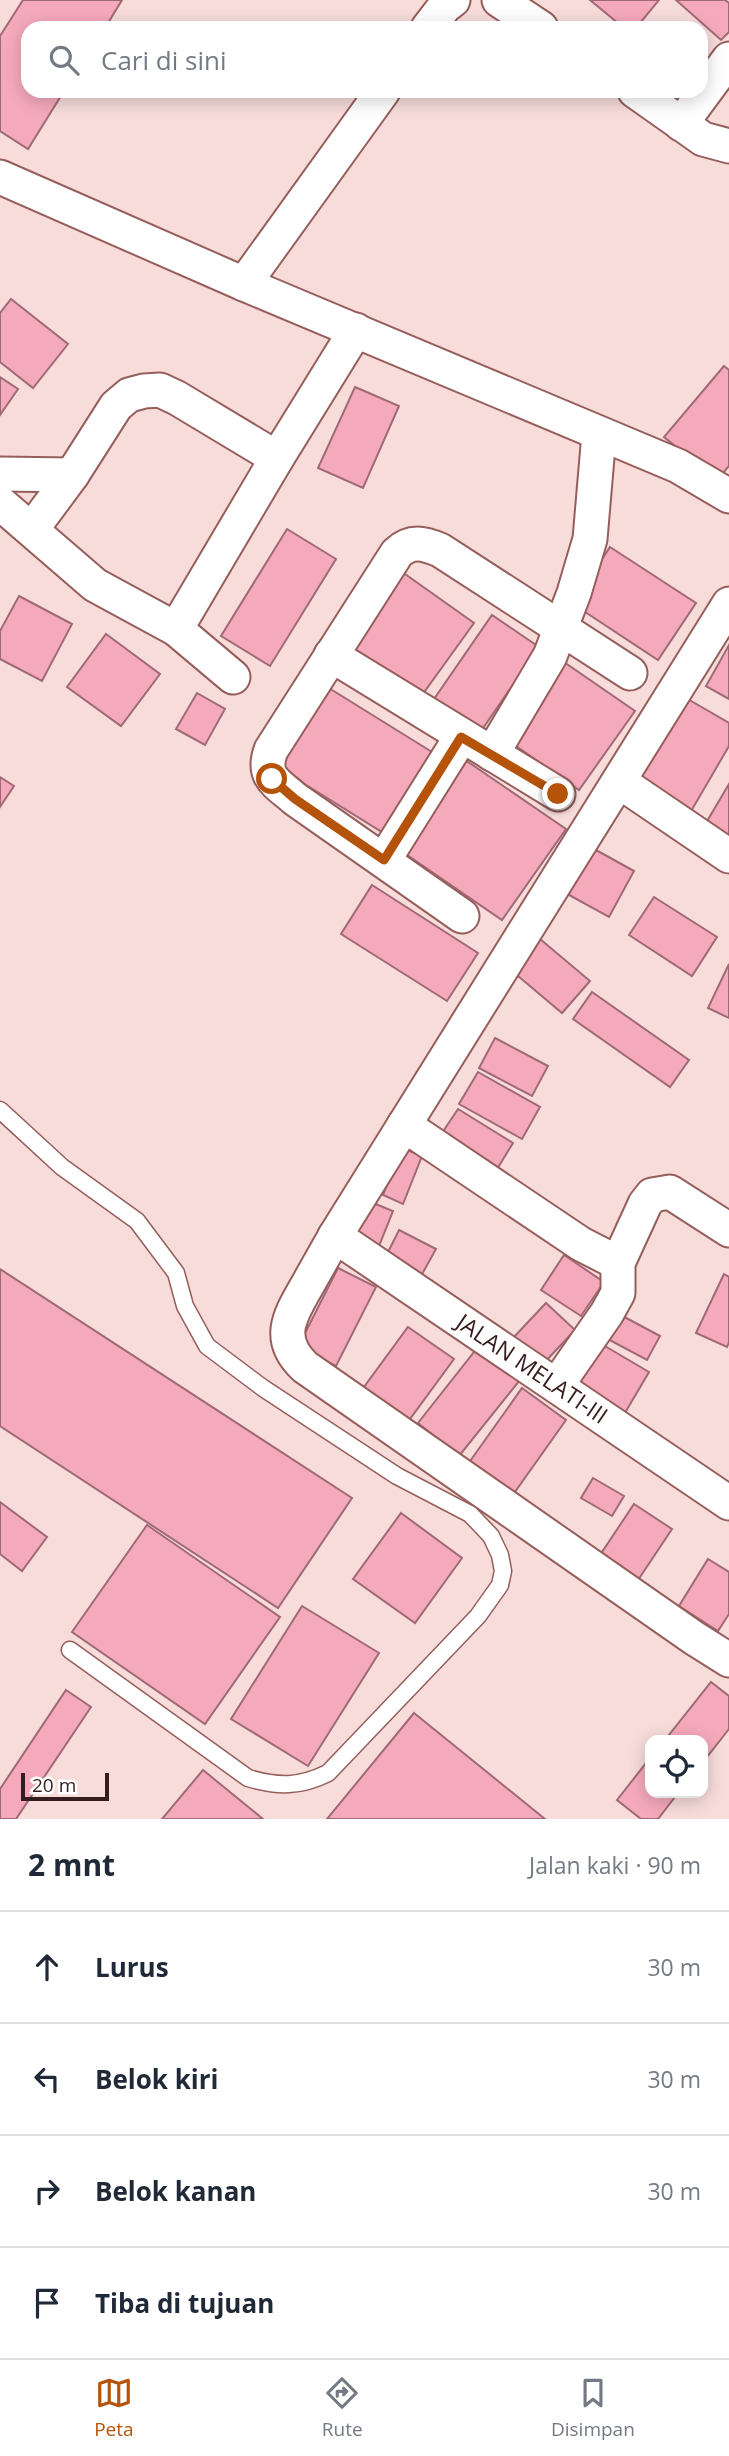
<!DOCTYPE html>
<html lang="id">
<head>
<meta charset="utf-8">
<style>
  body { margin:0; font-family:"Open Sans",sans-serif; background:#f6f6f7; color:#1f2937 }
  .controls { position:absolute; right:21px; bottom:21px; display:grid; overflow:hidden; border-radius:14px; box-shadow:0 4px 18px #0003 }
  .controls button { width:63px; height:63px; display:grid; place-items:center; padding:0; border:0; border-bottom:2px solid #e0e1e3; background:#fff; color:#1f2937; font:35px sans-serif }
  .scale { position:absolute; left:21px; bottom:18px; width:88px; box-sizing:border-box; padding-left:7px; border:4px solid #341d1c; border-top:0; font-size:19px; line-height:24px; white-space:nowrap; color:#341d1c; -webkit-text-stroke:5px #fff; paint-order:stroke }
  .stop { position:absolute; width:21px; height:21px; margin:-16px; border:5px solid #b45309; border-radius:50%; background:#fff }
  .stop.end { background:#b45309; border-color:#fff; box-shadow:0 2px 7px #0008 }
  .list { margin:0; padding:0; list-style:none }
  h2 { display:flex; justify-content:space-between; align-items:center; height:91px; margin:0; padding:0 28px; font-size:30px }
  h2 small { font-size:23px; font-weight:400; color:#747a83 }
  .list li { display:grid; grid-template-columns:46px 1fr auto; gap:21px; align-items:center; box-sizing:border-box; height:112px; padding:0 28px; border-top:2px solid #e0e1e3 }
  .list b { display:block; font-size:26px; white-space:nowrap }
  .list em { font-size:23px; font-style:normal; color:#747a83 }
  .icon { flex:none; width:38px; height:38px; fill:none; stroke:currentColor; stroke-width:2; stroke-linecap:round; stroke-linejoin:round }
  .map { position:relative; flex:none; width:729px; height:1819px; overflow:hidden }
  .search { position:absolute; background:#fff; box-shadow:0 4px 18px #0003; left:21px; right:21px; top:21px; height:77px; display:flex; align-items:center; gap:18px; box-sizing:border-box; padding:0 24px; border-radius:21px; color:#747a83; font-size:26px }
  .sheet { height:539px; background:#fff }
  nav { display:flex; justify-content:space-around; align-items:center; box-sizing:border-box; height:98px; border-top:2px solid #e0e1e3; background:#fff; font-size:19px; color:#747a83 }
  nav a { display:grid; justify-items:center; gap:4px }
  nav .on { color:#b45309 }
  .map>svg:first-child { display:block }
</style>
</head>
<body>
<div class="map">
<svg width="729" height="1819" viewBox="0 0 729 1819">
  <rect width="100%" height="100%" fill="#f7dcda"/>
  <g fill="#f5aabc" stroke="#a06976" stroke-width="2">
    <polygon points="23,0 122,0 105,28 28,28 28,91 64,91 28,149 0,131 0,36"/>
    <polygon points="590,0 659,0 636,28 624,28"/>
    <polygon points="676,0 725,0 729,3 729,32 721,40"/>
    <polygon points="11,299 68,344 33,388 0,362 0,313"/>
    <polygon points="724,366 729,370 729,466 717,480 664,437"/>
    <polygon points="0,377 18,389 0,415"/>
    <polygon points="355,387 399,406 363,488 318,468"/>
    <polygon points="287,529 336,559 270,666 221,636"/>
    <polygon points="610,547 696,603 658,660 573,604"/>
    <polygon points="398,569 474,623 417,702 341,648"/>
    <polygon points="19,596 72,624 42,681 0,659 0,631"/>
    <polygon points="492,615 539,647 479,734 432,702"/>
    <polygon points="106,634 160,674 121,726 67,687"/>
    <polygon points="729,645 729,699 706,686"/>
    <polygon points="561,660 635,711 579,790 506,739"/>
    <polygon points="324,685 432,752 382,832 274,765"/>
    <polygon points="197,693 225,709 205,745 176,729"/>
    <polygon points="686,698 729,723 729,746 690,813 637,782"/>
    <polygon points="458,755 566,829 502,920 394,846"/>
    <polygon points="0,777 14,786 0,807"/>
    <polygon points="729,784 729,843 703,828"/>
    <polygon points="585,844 634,871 609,917 560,890"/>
    <polygon points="372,885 478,953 447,1001 341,934"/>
    <polygon points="654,897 717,937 692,976 629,935"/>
    <polygon points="540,939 590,981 562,1013 512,971"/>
    <polygon points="729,964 729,1018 708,1008"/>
    <polygon points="592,992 689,1060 670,1087 573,1019"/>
    <polygon points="495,1038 548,1066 532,1096 479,1068"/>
    <polygon points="478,1072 540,1107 522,1139 459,1104"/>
    <polygon points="458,1109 513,1143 494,1174 438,1139"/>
    <polygon points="402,1148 422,1156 403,1204 383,1195"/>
    <polygon points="368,1201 393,1211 377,1251 352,1241"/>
    <polygon points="399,1230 436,1249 421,1276 385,1258"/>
    <polygon points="564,1255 604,1282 581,1316 541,1290"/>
    <polygon points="338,1268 376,1287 336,1366 298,1347"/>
    <polygon points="0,1269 352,1498 278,1608 0,1426"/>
    <polygon points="724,1274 729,1277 729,1342 727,1347 696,1333"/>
    <polygon points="546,1303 575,1330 542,1365 513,1338"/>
    <polygon points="617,1313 660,1336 647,1360 604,1337"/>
    <polygon points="408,1327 454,1359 407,1423 361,1391"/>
    <polygon points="598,1342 649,1372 622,1418 571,1388"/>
    <polygon points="478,1347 520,1380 459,1456 418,1423"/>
    <polygon points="522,1388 566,1420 512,1496 468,1464"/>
    <polygon points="593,1478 624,1496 612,1516 581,1498"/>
    <polygon points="0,1502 47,1537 22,1571 0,1554"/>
    <polygon points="634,1504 672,1529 632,1589 594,1564"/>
    <polygon points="401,1513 462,1558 415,1623 353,1579"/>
    <polygon points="147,1525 280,1617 205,1724 72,1632"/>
    <polygon points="708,1559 729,1572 729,1614 718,1631 679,1606"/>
    <polygon points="302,1606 379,1653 308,1766 231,1719"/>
    <polygon points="711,1682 729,1696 729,1729 703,1762 703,1740 665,1740"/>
    <polygon points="66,1690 91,1707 16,1819 0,1819 0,1789"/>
    <polygon points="414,1713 545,1819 327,1819"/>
    <polygon points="650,1758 650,1793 678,1793 658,1819 641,1819 617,1800"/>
    <polygon points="203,1770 263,1819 162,1819"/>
  </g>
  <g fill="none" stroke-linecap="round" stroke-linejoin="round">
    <g stroke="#965e5b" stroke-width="19">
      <path id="lane" d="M0 1110 62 1167 137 1221 176 1273 185 1306 207 1346 263 1388 397 1476 470 1514 491 1536 500 1555 503 1571 500 1585 478 1616 328 1773C300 1787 278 1787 248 1778L70 1650"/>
    </g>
    <g stroke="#965e5b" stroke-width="37">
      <g id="street">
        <polyline points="499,0 541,28"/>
        <polyline points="428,28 445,6 453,0"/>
        <polyline points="635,91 703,139 729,146"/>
        <polyline points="681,124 729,59"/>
        <polyline points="0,177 244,284 678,466 729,496"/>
        <polyline points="244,284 383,91"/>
        <polyline points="0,474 72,475"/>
        <polyline points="0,503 95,585 176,629 233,677"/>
        <polyline points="32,529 72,475 116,406 129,395 144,391 160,390 177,398 277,458"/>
        <path d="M729 604 335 1236C326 1252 317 1268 308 1284 291 1314 274 1338 305 1367L694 1638 729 1660"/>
        <polyline points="176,629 277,458 356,330"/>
        <polyline points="331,655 558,794"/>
        <polyline points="492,754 550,656 574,593 590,539 599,434"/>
        <polyline points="620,782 729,856"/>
        <polyline points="384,860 461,737"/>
        <path d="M462 916 295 799C277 783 261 777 271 750L397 553C411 540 423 543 440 550L630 673"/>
        <polyline points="404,1125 581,1244 618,1263"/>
        <polyline points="335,1236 729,1503"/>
        <polyline points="557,1385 607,1313 618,1293 618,1263 645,1204 652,1195 670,1192 729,1230"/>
      </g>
    </g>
    <use href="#lane" stroke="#fff" stroke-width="16"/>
    <use href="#street" stroke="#fff" stroke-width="33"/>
  </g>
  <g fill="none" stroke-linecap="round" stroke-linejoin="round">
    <polyline stroke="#b45309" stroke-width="9" points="272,779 295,799 384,860 461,737 558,794"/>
  </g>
  <g text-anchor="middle" stroke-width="5" stroke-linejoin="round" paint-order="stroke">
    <g font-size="23" fill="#341d1c" stroke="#fff">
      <text transform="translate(532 1369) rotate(34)" y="8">JALAN MELATI-III</text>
    </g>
  </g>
</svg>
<div class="controls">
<button><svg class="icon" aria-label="locate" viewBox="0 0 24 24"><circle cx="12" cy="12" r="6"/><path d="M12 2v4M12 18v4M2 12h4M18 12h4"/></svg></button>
</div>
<div class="scale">20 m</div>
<div class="stop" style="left:272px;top:779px"></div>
<div class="stop end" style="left:558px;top:794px"></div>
<div class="search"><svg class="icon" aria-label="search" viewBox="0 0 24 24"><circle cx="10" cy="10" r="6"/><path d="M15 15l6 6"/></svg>Cari di sini</div>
</div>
<section class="sheet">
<h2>2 mnt<small>Jalan kaki · 90 m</small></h2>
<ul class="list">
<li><svg class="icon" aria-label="ahead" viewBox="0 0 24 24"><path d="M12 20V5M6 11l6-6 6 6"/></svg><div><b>Lurus</b></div><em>30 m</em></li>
<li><svg class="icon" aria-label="left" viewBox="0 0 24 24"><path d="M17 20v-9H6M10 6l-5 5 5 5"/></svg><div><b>Belok kiri</b></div><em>30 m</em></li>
<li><svg class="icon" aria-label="right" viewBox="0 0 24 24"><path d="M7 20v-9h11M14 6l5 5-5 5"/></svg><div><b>Belok kanan</b></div><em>30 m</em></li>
<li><svg class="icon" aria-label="arrive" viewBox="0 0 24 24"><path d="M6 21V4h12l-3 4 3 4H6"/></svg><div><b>Tiba di tujuan</b></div></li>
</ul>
</section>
<nav>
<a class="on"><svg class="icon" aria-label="map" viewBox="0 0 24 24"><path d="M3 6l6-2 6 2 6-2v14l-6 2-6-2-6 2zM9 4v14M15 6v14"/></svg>Peta</a>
<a><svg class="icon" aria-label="directions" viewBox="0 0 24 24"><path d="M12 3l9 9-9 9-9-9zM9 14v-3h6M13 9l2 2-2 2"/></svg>Rute</a>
<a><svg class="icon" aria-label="saved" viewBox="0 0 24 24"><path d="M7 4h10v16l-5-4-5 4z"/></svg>Disimpan</a>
</nav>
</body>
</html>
